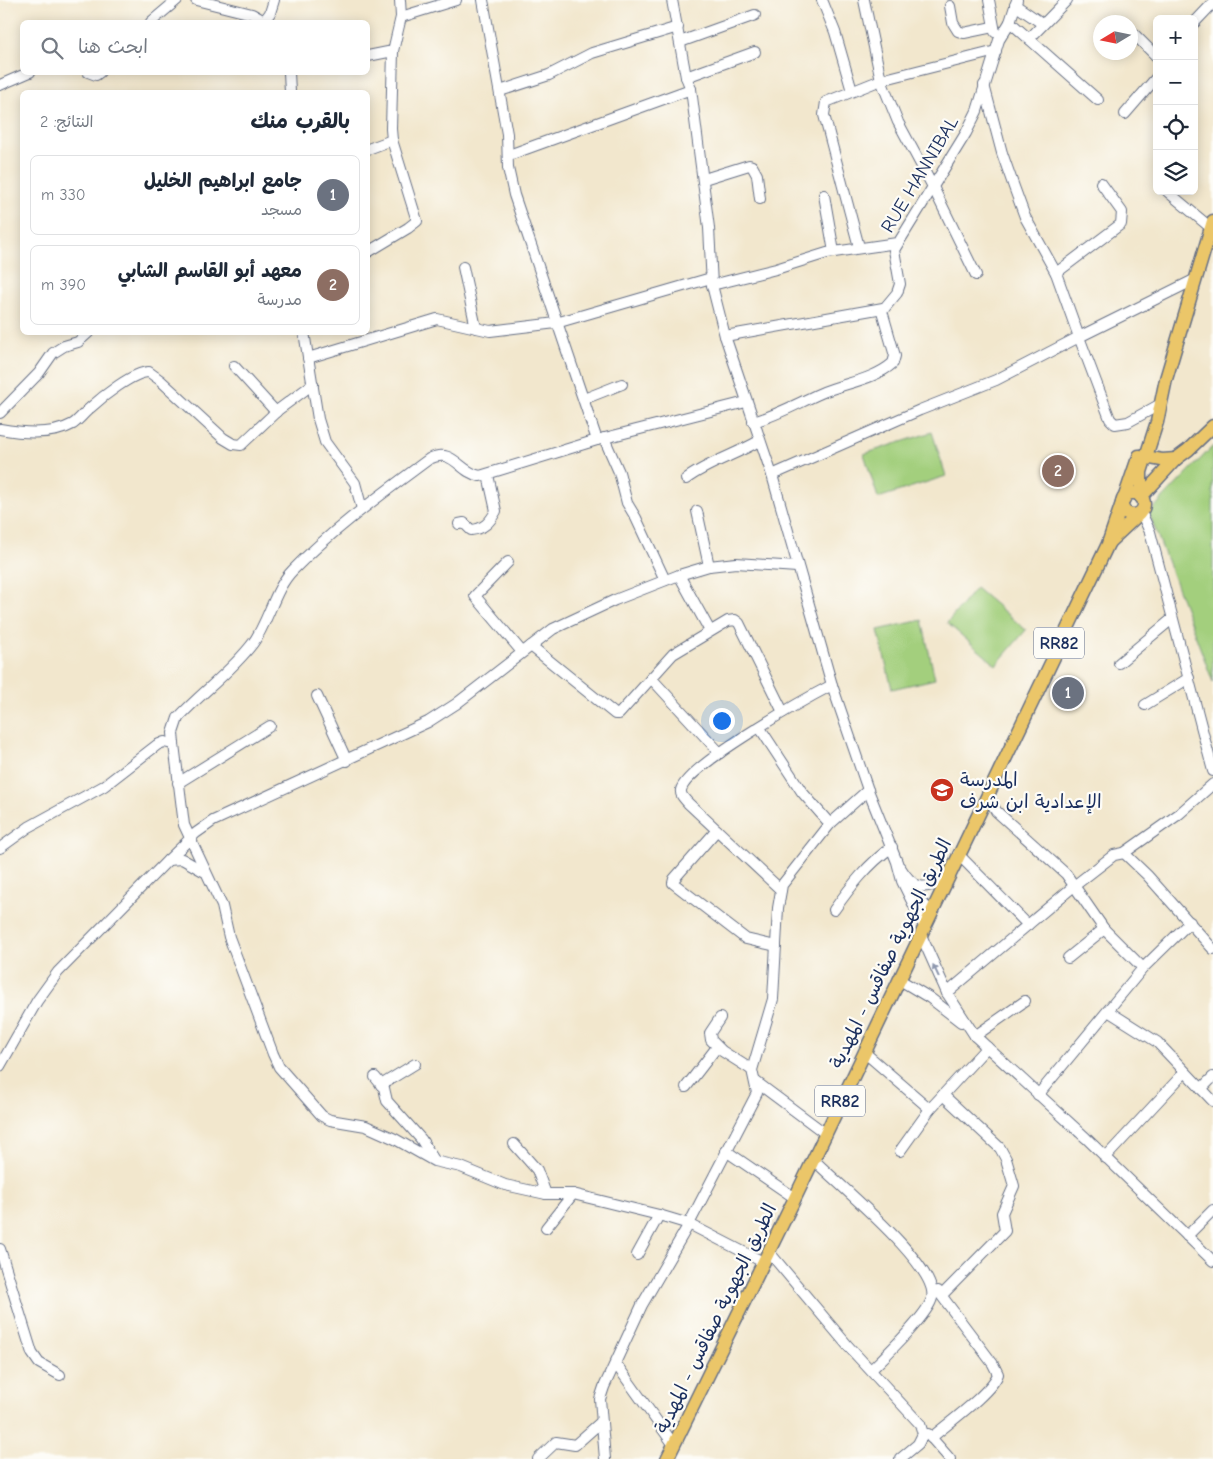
<!DOCTYPE html>
<html lang="ar">
<head>
<meta charset="utf-8">
<style>
  body { margin:0; font-family:"Comic Neue","Playpen Sans Arabic",sans-serif; background:#f6f6f7; color:#1f2937; direction:rtl }
  .controls { position:absolute; right:15px; top:15px; display:grid; overflow:hidden; border-radius:8px; box-shadow:0 2px 12px #0003 }
  .controls button { width:45px; height:45px; display:grid; place-items:center; padding:0; border:0; border-bottom:1px solid #e0e1e3; background:#fff; color:#1f2937; font:25px sans-serif }
  .compass { position:absolute; left:1093px; top:15px; width:45px; height:45px; border-radius:50%; background:#fff; box-shadow:0 2px 12px #0003; rotate:260deg }
  .you { position:absolute; left:721px; top:720px; width:18px; height:18px; margin:-12px; border:4px solid #fff; border-radius:50%; background:#1a73e8; box-shadow:0 0 0 8px #1a73e833 }
  .badge { display:grid; place-items:center; width:32px; height:32px; border-radius:50%; background:#0f766e; color:#fff; font-size:16px; font-weight:700 }
  .pin { position:absolute; translate:-50% -50%; border:2px solid #fff; box-shadow:0 1px 5px #0006 }
  .list { margin:0; padding:0; list-style:none }
  h2 { display:flex; justify-content:space-between; align-items:center; height:65px; margin:0; padding:0 20px; font-size:21px }
  h2 small { font-size:16px; font-weight:400; color:#747a83 }
  .list li { display:grid; grid-template-columns:32px 1fr auto; gap:15px; align-items:center; box-sizing:border-box; height:80px; margin:0 10px 10px; padding:0 10px; border:1px solid #e0e1e3; border-radius:8px }
  .list b { display:block; font-size:19px; white-space:nowrap }
  .list p { margin:0; font-size:16px; white-space:nowrap; color:#747a83 }
  .list em { font-size:16px; font-style:normal; color:#747a83 }
  .icon { flex:none; width:28px; height:28px; fill:none; stroke:currentColor; stroke-width:2; stroke-linecap:round; stroke-linejoin:round }
  .map { position:relative; flex:none; width:1213px; height:1459px; overflow:hidden; direction:ltr }
  .search { position:absolute; background:#fff; box-shadow:0 2px 12px #0003; left:20px; top:20px; width:350px; height:55px; display:flex; align-items:center; gap:12px; box-sizing:border-box; padding:0 18px; border-radius:8px; color:#747a83; font-size:19px }
  .panel { position:absolute; background:#fff; box-shadow:0 2px 12px #0003; left:20px; top:90px; width:350px; height:245px; border-radius:8px; direction:rtl }
  .map>svg:first-child { display:block }
</style>
</head>
<body>
<div class="map">
<svg width="1213" height="1459" viewBox="0 0 1213 1459">
  <rect width="100%" height="100%" fill="#fdfcf7"/>
  <filter id="ink" filterUnits="userSpaceOnUse"><feTurbulence type="fractalNoise" baseFrequency=".02" numOctaves="2"/><feDisplacementMap in="SourceGraphic" scale="10" xChannelSelector="R" yChannelSelector="G"/><feConvolveMatrix kernelMatrix="1 2 1 2 8 2 1 2 1" color-interpolation-filters="sRGB"/></filter>
  <filter id="wash" filterUnits="userSpaceOnUse"><feTurbulence type="fractalNoise" baseFrequency=".0096" numOctaves="4" result="noise"/><feDisplacementMap in="SourceGraphic" scale="20" xChannelSelector="R" yChannelSelector="G"/><feGaussianBlur stdDeviation="1.12" result="paint"/><feColorMatrix in="noise" values="0 0 0 0 0 0 0 0 0 0 0 0 0 0 0 0 0 1.4 0 .05"/><feComposite in="paint" operator="in"/></filter>
  <g filter="url(#wash)">
    <rect width="100%" height="100%" fill="#f2e7cd"/>
    <g fill="#a3cf7d" stroke="#5f7f6e">
      <polygon points="932,432 946,476 878,498 864,454"/>
      <polygon points="1213,446 1213,682 1149,513"/>
      <polygon points="976,588 1026,630 996,665 947,623"/>
      <polygon points="922,620 935,679 892,689 878,630"/>
    </g>
  </g>
  <g filter="url(#ink)">
    <g fill="none" stroke-linecap="round" stroke-linejoin="round">
      <g stroke="#666f85" stroke-width="12">
        <g id="minor">
          <polyline points="196,0 252,14 266,22"/>
          <polyline points="483,0 507,134 508,168 514,195 597,440"/>
          <polyline points="672,0 686,77 691,89 709,228 712,285 725,336 772,475 832,685 868,790 897,862 902,881 924,926"/>
          <polyline points="822,0 835,32 852,91"/>
          <polyline points="864,0 881,80 898,122 933,187 976,275"/>
          <polyline points="989,0 995,32"/>
          <polyline points="1015,5 1043,24"/>
          <polyline points="950,6 953,23 958,31 964,33 993,27"/>
          <polyline points="401,17 456,0"/>
          <polyline points="264,21 270,13 274,0"/>
          <polyline points="151,22 177,0"/>
          <polyline points="1010,22 1098,100"/>
          <polyline points="1194,23 1213,3"/>
          <polyline points="1130,30 1157,57"/>
          <polyline points="1029,39 1067,0"/>
          <polyline points="680,42 755,15"/>
          <polyline points="368,56 393,51"/>
          <polyline points="88,72 96,75 100,72"/>
          <polyline points="289,72 290,92"/>
          <polyline points="686,77 755,52"/>
          <polyline points="0,85 30,72"/>
          <polyline points="984,85 1002,153 1014,187 1025,217 1056,273 1079,337 1196,279"/>
          <polyline points="500,91 549,75 592,53 678,27"/>
          <polyline points="1125,114 1157,77"/>
          <polyline points="368,149 392,140"/>
          <polyline points="509,155 691,89"/>
          <polyline points="704,179 749,165 752,166 757,175 760,199"/>
          <polyline points="1168,192 1211,228"/>
          <polyline points="824,195 834,252"/>
          <polyline points="859,247 824,115 826,102 881,80 996,51"/>
          <polyline points="368,252 408,228 417,221 392,140 391,129 393,51 401,17 400,0"/>
          <polyline points="463,267 476,328"/>
          <polyline points="1056,273 1121,224 1122,212 1101,183"/>
          <polyline points="712,285 776,269 827,253 897,243"/>
          <polyline points="304,332 318,419 325,442 355,483 362,509"/>
          <polyline points="725,336 883,308"/>
          <polyline points="308,358 437,319 490,331 556,323 711,278"/>
          <polyline points="234,366 276,412"/>
          <polyline points="584,399 622,384"/>
          <path d="M746 402 597 440 480 476C458 472 454 447 429 459 382 494 334 528 293 570 274 589 269 621 253 643 232 671 202 692 178 718L173 733 174 744 184 825 222 906 229 937 273 1054 279 1067 322 1116 330 1120 366 1126 395 1139 434 1161 461 1167 505 1185 546 1194H573L659 1215 689 1224 763 1262"/>
          <polyline points="0,413 39,373 53,353 64,346 78,342 89,332"/>
          <path d="M753 422C778 415 798 403 821 393 844 383 874 380 893 363L895 356 882 311 897 293 900 284 894 250 966 133 977 111 999 40 1010 22 1017 0"/>
          <path d="M0 429C22 433 52 436 73 424 79 420 84 413 90 408 102 397 133 372 149 372L160 380 223 438 233 444 241 445 278 410 313 384"/>
          <polyline points="604,438 619,472 627,503 636,518 665,580"/>
          <polyline points="772,475 920,410 996,380 1079,337 1110,419 1115,424 1128,422 1159,405"/>
          <path d="M686 479C707 463 735 455 759 441"/>
          <polyline points="697,511 709,566"/>
          <polyline points="1141,512 1150,532 1213,771"/>
          <path d="M459 524 464 523 471 530C484 529 490 522 496 511L488 475"/>
          <polyline points="508,562 475,596 522,652"/>
          <polyline points="679,575 710,631"/>
          <polyline points="531,646 615,714 619,714 673,654 728,621 735,620 739,623 783,712"/>
          <polyline points="1119,663 1172,619"/>
          <polyline points="651,678 720,753"/>
          <polyline points="317,696 347,761"/>
          <polyline points="1145,705 1189,678"/>
          <polyline points="760,728 802,792 830,824"/>
          <polyline points="178,783 270,726"/>
          <polyline points="988,794 996,811 1066,874 1104,929 1143,968"/>
          <polyline points="717,830 674,879 673,883 746,939 776,946"/>
          <polyline points="0,848 29,827 104,786 157,745 164,742 174,744"/>
          <polyline points="1124,853 1147,875 1213,949"/>
          <polyline points="958,854 1028,925"/>
          <polyline points="168,860 182,859 203,871"/>
          <path d="M900 867C914 890 924 891 946 879"/>
          <polyline points="910,882 922,903 931,911"/>
          <path d="M781 890 688 803C685 799 680 796 681 790 686 766 807 698 832 685"/>
          <path d="M834 910C851 886 868 864 892 847"/>
          <polyline points="921,935 947,993 975,1036 1086,1138 1213,1261"/>
          <polyline points="1068,958 1104,929"/>
          <polyline points="900,980 930,998 961,1022"/>
          <polyline points="947,993 1074,886 1114,855 1124,853 1179,814 1213,784"/>
          <polyline points="1108,1011 1157,1042 1213,1101"/>
          <polyline points="720,1018 710,1033 711,1040 722,1051 752,1070"/>
          <polyline points="975,1036 1025,1001"/>
          <polyline points="864,1052 930,1109"/>
          <polyline points="0,1066 37,1001 58,972 168,860 196,833 213,821 428,722 456,704 553,629 615,600 679,575 709,566 736,563 797,567"/>
          <polyline points="375,1077 384,1088 387,1101 421,1139 434,1160"/>
          <polyline points="755,1081 826,1134"/>
          <polyline points="381,1085 415,1064"/>
          <polyline points="686,1087 717,1047"/>
          <polyline points="1201,1089 1213,1077"/>
          <polyline points="1038,1095 1143,968 1190,922"/>
          <polyline points="514,1144 537,1170 546,1194"/>
          <polyline points="726,1151 795,1198"/>
          <polyline points="900,1151 930,1109 987,1047"/>
          <polyline points="1105,1158 1185,1072"/>
          <path d="M813 1159C836 1183 939 1266 932 1298 928 1315 885 1356 871 1370"/>
          <polyline points="546,1228 573,1194"/>
          <polyline points="1187,1236 1213,1210"/>
          <polyline points="0,1249 32,1353 39,1363 60,1375"/>
          <polyline points="769,1252 848,1346 920,1424 923,1434 918,1444 900,1459"/>
          <polyline points="637,1255 659,1215"/>
          <polyline points="942,1295 1005,1231 1002,1213 1014,1186 1006,1159 1000,1148 943,1095"/>
          <polyline points="616,1364 674,1445"/>
          <polyline points="928,1434 950,1459"/>
          <path d="M931 1438C947 1424 992 1392 998 1374L993 1364 938 1291"/>
          <polyline points="538,1459 556,1442 575,1445 601,1422"/>
          <polyline points="605,1459 600,1399 604,1387 642,1305 689,1224 757,1093 752,1070 773,999 778,908 782,885 830,824 868,790"/>
        </g>
      </g>
      <g stroke="#666f85" stroke-width="15">
        <g id="major">
          <polyline points="1139,456 1162,460 1176,459"/>
          <circle cx="1133" cy="504" r="11"/>
          <polyline points="1141,497 1141,472 1157,422 1166,379 1213,221"/>
          <polyline points="1141,497 1176,459 1188,450 1213,426"/>
          <polyline points="1124,499 1137,461"/>
          <polyline points="1109,542 1139,514"/>
          <polyline points="667,1459 795,1198 1108,544 1122,503"/>
        </g>
      </g>
      <use href="#minor" stroke="#fff" stroke-width="10"/>
      <use href="#major" stroke="#ebc669" stroke-width="12"/>
    </g>
    <defs><path id="oneway-solid" d="M-6-.8H1V-3.2L6.5 0L1 3.2V.8H-6Z" transform="scale(1.25)"/></defs>
    <use fill="#8d97ae" href="#oneway-solid" transform="translate(936 971) rotate(-115)"/>
  </g>
  <defs>
    <g id="school-disc" transform="scale(1.25)"><circle r="9.5" fill="#c8321e" stroke="#fdfcf7"/><path d="M0-5L7-2L0 1L-7-2ZM-4 1L0 2.5L4 1V4Q0 6-4 4Z" fill="#fff"/></g>
  </defs>
  <g fill-rule="evenodd">
    <use href="#school-disc" x="942" y="790"/>
  </g>
  <g text-anchor="middle" stroke-width="4.5" stroke-linejoin="round" paint-order="stroke">
    <g fill="#fdfcf7" stroke="#5f6c8c" stroke-width="1">
      <rect x="1034" y="627.5" width="50" height="31" rx="4"/>
      <rect x="815" y="1085.5" width="50" height="31" rx="4"/>
    </g>
    <g font-size="18" font-weight="bold" fill="#1b2f5e">
      <text x="1059" y="649">RR82</text>
      <text x="840" y="1107">RR82</text>
    </g>
    <g font-size="19" fill="#1b2f5e" stroke="#fdfcf7">
      <text transform="translate(919 174) rotate(-59)" y="7">RUE HANNIBAL</text>
      <text transform="translate(890 953) rotate(-64)" y="7">الطريق الجهوية صفاقس - المهدية</text>
      <text transform="translate(715 1318) rotate(-64)" y="7">الطريق الجهوية صفاقس - المهدية</text>
    </g>
    <g font-size="19" fill="#1b2f5e" stroke="#fdfcf7" text-anchor="start">
      <text x="960" y="786">المدرسة<tspan x="960" dy="22">الإعدادية ابن شرف</tspan></text>
    </g>
  </g>
</svg>
<div class="controls">
<button>+</button>
<button>−</button>
<button><svg class="icon" aria-label="locate" viewBox="0 0 24 24"><circle cx="12" cy="12" r="6"/><path d="M12 2v4M12 18v4M2 12h4M18 12h4"/></svg></button>
<button><svg class="icon" aria-label="layers" viewBox="0 0 24 24"><path d="M12 4l9 5-9 5-9-5zM3 14l9 5 9-5"/></svg></button>
</div>
<svg class="compass" viewBox="-18 -18 36 36"><path d="M0-13l5 13h-10z" fill="#e53935"/><path d="M0 13l5-13h-10z" fill="#747a83"/></svg>
<div class="you"></div>
<div class="pin badge" style="left:1068px;top:693px;background:#6b7280">1</div>
<div class="pin badge" style="left:1058px;top:471px;background:#8d6e63">2</div>
<div class="search"><svg class="icon" aria-label="search" viewBox="0 0 24 24"><circle cx="10" cy="10" r="6"/><path d="M15 15l6 6"/></svg>ابحث هنا</div>
<section class="panel">
<h2>بالقرب منك<small>النتائج: 2</small></h2>
<ul class="list">
<li><span class="badge" style="background:#6b7280">1</span><div><b>جامع ابراهيم الخليل</b><p>مسجد</p></div><em>330 m</em></li>
<li><span class="badge" style="background:#8d6e63">2</span><div><b>معهد أبو القاسم الشابي</b><p>مدرسة</p></div><em>390 m</em></li>
</ul>
</section>
</div>
</body>
</html>
